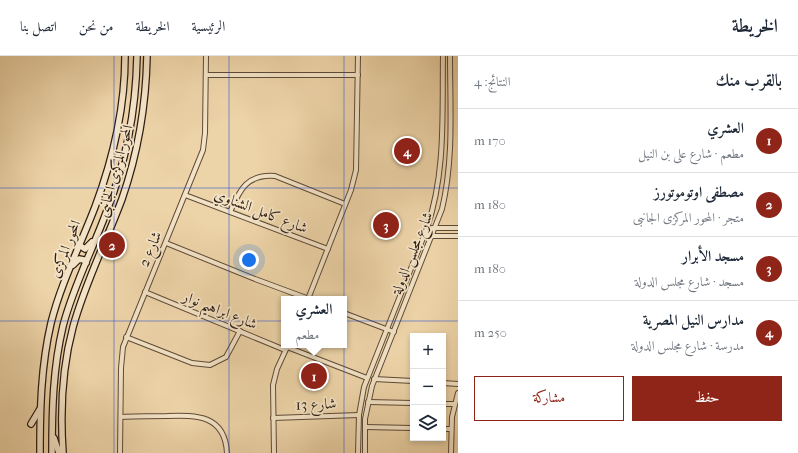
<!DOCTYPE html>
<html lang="ar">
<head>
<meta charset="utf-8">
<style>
  body { margin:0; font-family:"IM FELL French Canon",Amiri,serif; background:#f6f6f7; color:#1f2937; direction:rtl }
  .controls { position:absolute; right:12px; bottom:12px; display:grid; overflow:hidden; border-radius:0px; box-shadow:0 2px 6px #0003 }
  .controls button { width:36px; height:36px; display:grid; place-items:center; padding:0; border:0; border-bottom:1px solid #e0e1e3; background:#fff; color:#1f2937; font:20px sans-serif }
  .you { position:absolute; left:249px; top:204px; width:14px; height:14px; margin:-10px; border:3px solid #fff; border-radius:50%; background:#1a73e8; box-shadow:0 0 0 6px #1a73e833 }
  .badge { display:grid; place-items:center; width:26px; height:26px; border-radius:50%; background:#8f2418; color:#fff; font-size:13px; font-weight:700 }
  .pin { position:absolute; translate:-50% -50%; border:2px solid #fff; box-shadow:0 1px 4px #0006 }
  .popup { position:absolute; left:281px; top:240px; width:66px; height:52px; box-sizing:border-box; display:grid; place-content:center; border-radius:0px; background:#fff; filter:drop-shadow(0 1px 3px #0005); font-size:13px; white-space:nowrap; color:#747a83 }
  .popup b { font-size:15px; color:#1f2937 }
  .popup::after { content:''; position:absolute; left:50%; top:100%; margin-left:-8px; border:8px solid transparent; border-top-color:#fff }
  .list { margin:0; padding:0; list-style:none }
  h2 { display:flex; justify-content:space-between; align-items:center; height:52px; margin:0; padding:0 16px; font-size:17px }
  h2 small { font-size:13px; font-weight:400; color:#747a83 }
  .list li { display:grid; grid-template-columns:26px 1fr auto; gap:12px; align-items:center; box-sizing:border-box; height:64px; padding:0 16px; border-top:1px solid #e0e1e3 }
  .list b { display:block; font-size:15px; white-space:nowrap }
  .list p { margin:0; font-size:13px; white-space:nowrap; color:#747a83 }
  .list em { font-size:13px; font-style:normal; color:#747a83 }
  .actions { display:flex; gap:8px; padding:12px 16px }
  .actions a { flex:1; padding:9px 0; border:1px solid #8f2418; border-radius:0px; text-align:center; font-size:14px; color:#8f2418 }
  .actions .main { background:#8f2418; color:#fff }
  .icon { flex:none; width:22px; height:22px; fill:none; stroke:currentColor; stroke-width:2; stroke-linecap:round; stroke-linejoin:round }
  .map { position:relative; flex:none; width:458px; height:397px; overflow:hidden; direction:ltr }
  header { display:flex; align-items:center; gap:24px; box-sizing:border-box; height:56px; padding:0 20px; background:#fff; border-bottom:1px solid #e0e1e3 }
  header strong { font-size:19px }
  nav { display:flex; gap:22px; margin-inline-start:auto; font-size:14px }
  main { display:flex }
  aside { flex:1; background:#fff }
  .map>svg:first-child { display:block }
</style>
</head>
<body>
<header>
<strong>الخريطة</strong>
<nav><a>الرئيسية</a><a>الخريطة</a><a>من نحن</a><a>اتصل بنا</a></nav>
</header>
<main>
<aside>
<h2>بالقرب منك<small>النتائج: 4</small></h2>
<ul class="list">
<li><span class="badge">1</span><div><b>العشري</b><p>مطعم · شارع على بن النيل</p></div><em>170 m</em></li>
<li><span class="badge">2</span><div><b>مصطفى اوتوموتورز</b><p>متجر · المحور المركزى الجانبى</p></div><em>180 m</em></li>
<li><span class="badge">3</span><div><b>مسجد الأبرار</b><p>مسجد · شارع مجلس الدولة</p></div><em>180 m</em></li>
<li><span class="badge">4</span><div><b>مدارس النيل المصرية</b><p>مدرسة · شارع مجلس الدولة</p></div><em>250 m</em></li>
</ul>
<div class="actions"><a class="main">حفظ</a><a>مشاركة</a></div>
</aside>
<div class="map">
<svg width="458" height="397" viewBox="0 0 458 397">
  <rect width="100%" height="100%" fill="#edd4a8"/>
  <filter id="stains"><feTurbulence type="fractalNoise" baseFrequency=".005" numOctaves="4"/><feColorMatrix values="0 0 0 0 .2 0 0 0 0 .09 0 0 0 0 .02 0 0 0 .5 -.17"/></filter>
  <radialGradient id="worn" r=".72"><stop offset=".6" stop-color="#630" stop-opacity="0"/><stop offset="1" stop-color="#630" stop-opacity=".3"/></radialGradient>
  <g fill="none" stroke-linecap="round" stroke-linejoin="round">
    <g stroke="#5e4a38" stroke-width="6">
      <g id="street">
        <polyline points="206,19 358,19"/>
        <polyline points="185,139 328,193"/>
        <path d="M230 156C240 133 247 118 275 120L345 148"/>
        <polyline points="432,172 458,172"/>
        <polyline points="424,180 458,180"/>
        <polyline points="166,187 255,223 309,243"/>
        <polyline points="145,236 285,294"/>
        <polyline points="308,243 351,134 356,114 358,0"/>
        <polyline points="344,257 394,276"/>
        <polyline points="126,281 192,307 210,309 226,301 240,275"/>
        <polyline points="287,291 367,322"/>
        <polyline points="374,323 413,325"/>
        <polyline points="443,327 458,328"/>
        <polyline points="368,346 413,347"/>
        <polyline points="443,348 454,348"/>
        <path d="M121 361C136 360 151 360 167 360 197 359 225 359 227 397"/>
        <polyline points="273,362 359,359"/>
        <polyline points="365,371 413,372"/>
        <polyline points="443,373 451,373"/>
        <polyline points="120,397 121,312 123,291 203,94 205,77 206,0"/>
        <polyline points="274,397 273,329 277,313 288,289"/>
        <path d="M358 397 359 359 364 331 427 172C446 116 442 58 443 0"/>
        <path d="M365 397V363L372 330 442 153C454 103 450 51 450 0"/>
        <polyline points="451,397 452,361 458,337"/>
      </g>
    </g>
    <g stroke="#2f1c12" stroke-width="8">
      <g id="secondary">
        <polyline points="79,189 85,193 92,186"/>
        <polyline points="73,209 79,203 84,204 86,207"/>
        <polyline points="31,368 40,353"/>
        <polyline points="54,382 59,397"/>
        <path d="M40 397C40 353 41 310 51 267 61 227 80 190 95 151 113 103 125 52 125 0"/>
        <path d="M52 397C52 354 53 312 63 270 73 231 92 195 106 157 126 107 136 54 137 0"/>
        <path d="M63 397C60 354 62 312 73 271 85 227 106 186 122 143 138 97 146 49 147 0"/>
      </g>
    </g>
    <use href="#street" stroke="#f3e3c6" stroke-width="4"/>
    <use href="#secondary" stroke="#f3e3c6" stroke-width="5.5"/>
  </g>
  <path fill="none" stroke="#1d4ed8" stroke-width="1" stroke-opacity="0.55" d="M114 0V397M229 0V397M344 0V397M0 132H458M0 265H458"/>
  <g text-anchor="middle" stroke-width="3.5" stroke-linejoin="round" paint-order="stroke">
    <g font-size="15" fill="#2f1c12" stroke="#f3e3c6">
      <text transform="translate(115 115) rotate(-74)" y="5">المحور المركزى الجانبى</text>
      <text transform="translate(261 155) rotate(21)" y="5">شارع كامل الشناوي</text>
      <text transform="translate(65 193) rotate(-68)" y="5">المحور المركزى</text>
      <text transform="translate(150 193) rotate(-67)" y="5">شارع 2</text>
      <text transform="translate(412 197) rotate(-68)" y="5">شارع مجلس الدولة</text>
      <text transform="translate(220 254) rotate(22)" y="5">شارع ابراهيم نوار</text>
      <text transform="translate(316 348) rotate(-2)" y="5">شارع 13</text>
    </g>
  </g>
  <rect width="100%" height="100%" filter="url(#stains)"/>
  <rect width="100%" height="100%" fill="url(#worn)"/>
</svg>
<div class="controls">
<button>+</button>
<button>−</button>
<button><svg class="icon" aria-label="layers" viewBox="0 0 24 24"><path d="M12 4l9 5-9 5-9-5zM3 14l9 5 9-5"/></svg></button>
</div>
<div class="you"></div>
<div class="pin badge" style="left:314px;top:320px">1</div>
<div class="popup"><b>العشري</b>مطعم</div>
<div class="pin badge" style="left:112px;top:189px">2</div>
<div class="pin badge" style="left:386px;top:169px">3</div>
<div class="pin badge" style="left:407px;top:95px">4</div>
</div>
</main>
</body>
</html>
